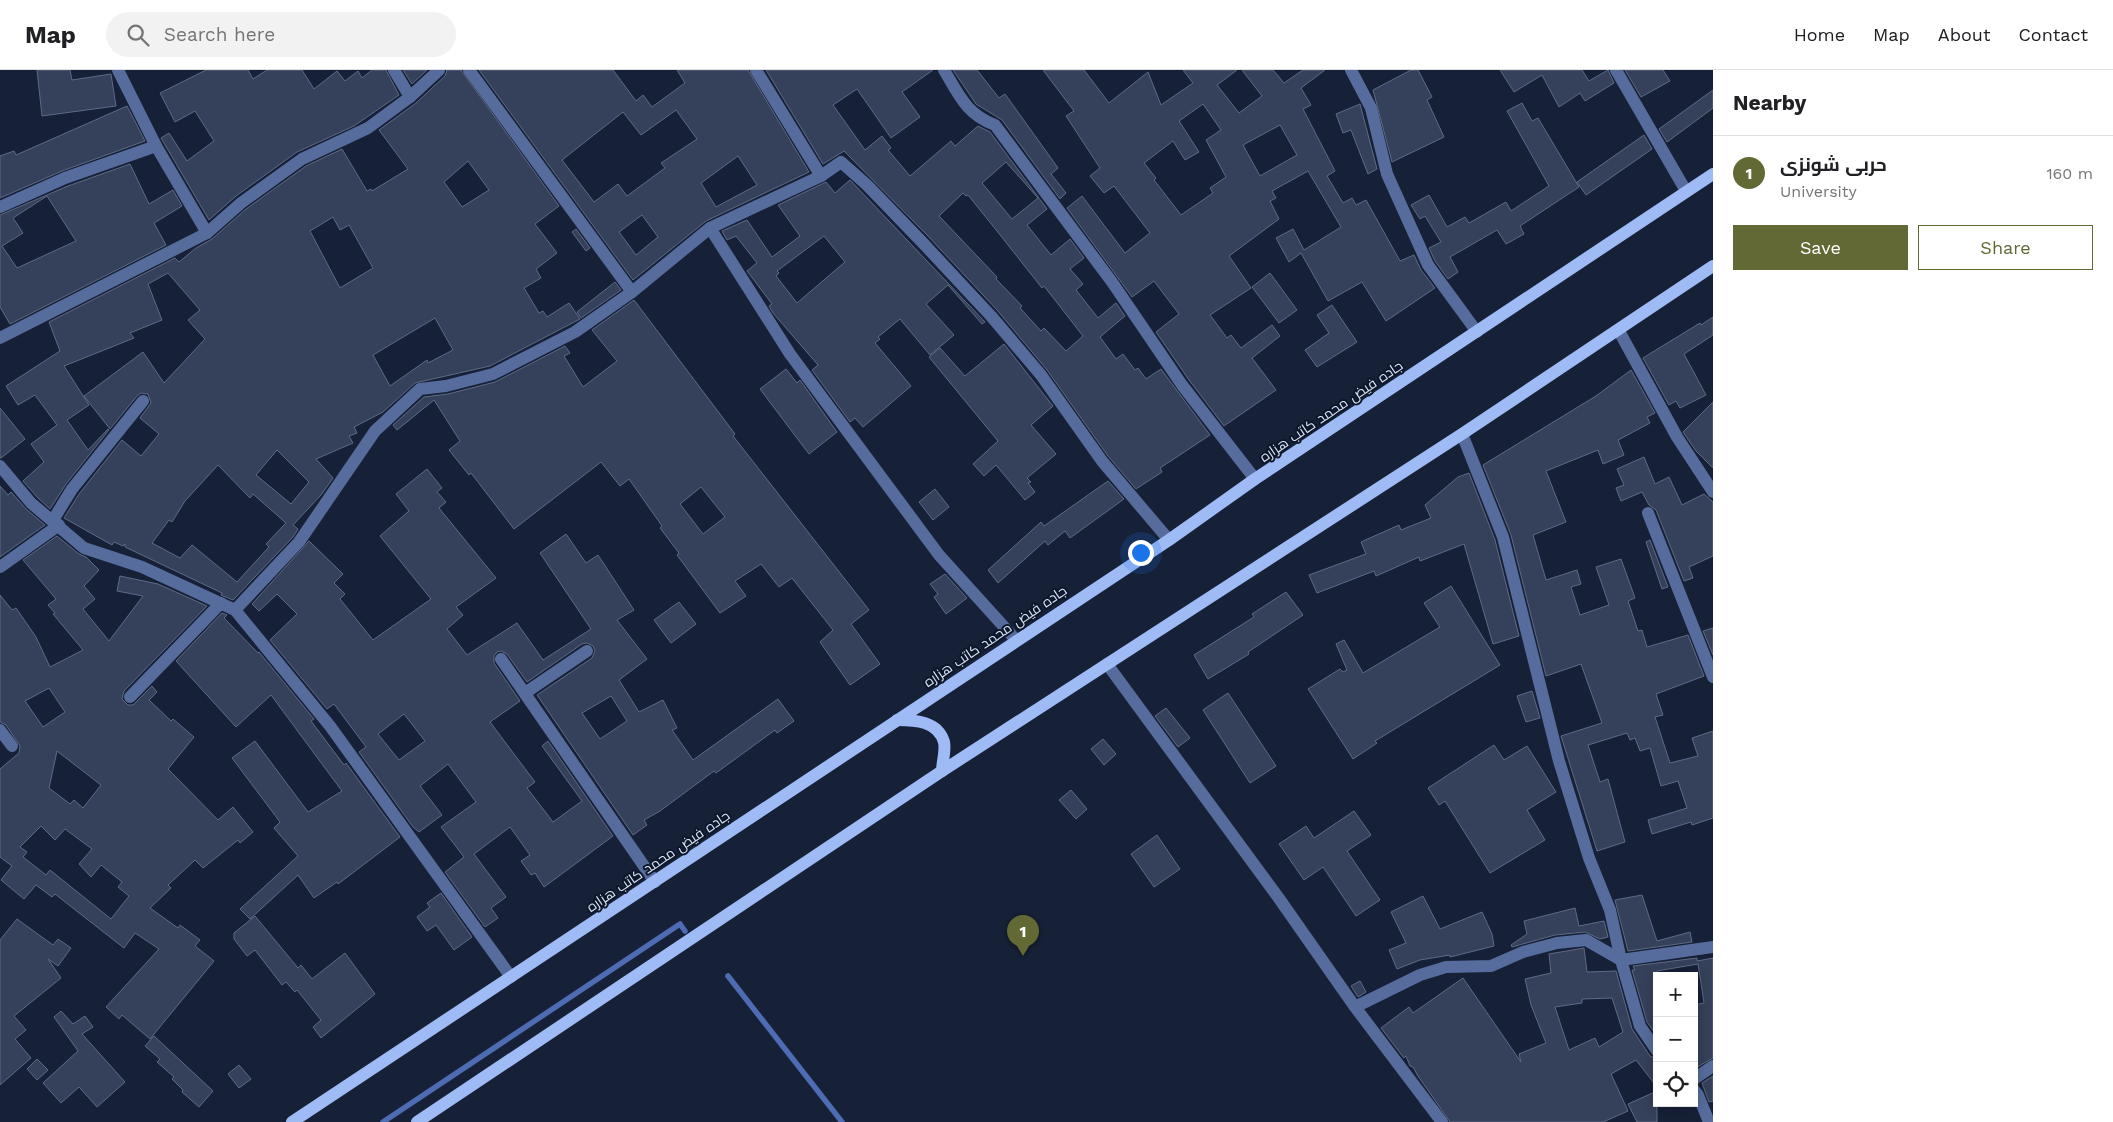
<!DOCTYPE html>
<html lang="en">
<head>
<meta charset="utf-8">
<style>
  body { margin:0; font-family:"Work Sans",Cairo,sans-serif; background:#f2f2f2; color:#202124 }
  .controls { position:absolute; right:15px; bottom:15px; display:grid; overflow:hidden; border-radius:0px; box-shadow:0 2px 12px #0003 }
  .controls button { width:45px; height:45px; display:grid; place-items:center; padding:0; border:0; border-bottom:1px solid #e0e0e0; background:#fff; color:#202124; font:25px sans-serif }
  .you { position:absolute; left:1140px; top:482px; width:18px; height:18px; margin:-12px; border:4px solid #fff; border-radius:50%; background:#1a73e8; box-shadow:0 0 0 8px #1a73e833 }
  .badge { display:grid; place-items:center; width:32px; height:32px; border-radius:50%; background:#636935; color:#fff; font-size:16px; font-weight:700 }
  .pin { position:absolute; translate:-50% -41px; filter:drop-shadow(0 1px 2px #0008) }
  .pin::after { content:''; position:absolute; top:26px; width:18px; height:15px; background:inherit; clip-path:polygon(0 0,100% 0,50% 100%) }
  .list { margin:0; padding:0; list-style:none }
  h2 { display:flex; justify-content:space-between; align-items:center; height:65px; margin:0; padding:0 20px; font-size:21px }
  h2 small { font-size:16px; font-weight:400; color:#757577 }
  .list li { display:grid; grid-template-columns:32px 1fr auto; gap:15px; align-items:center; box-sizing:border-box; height:75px; padding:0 20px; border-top:1px solid #e0e0e0 }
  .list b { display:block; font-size:19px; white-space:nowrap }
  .list p { margin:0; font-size:16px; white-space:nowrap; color:#757577 }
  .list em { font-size:16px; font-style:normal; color:#757577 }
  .actions { display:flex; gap:10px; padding:15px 20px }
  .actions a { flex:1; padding:11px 0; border:1px solid #636935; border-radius:0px; text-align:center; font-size:18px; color:#636935 }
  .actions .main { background:#636935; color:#fff }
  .icon { flex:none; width:28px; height:28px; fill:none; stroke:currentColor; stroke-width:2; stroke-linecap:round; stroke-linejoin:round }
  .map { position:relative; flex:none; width:1713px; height:1052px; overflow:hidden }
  header { display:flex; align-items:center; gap:30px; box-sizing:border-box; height:70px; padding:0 25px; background:#fff; border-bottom:1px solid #e0e0e0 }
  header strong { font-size:24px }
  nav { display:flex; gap:28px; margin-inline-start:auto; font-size:18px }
  .search { width:350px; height:45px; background:#f2f2f2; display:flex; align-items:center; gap:12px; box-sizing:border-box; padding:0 18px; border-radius:28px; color:#757577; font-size:19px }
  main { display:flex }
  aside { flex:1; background:#fff }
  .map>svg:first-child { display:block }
</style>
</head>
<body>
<header>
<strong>Map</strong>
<div class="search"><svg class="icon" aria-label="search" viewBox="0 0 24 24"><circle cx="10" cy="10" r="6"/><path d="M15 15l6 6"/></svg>Search here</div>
<nav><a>Home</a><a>Map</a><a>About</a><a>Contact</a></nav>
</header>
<main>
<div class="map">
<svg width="1713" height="1052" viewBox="0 0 1713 1052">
  <rect width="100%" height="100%" fill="#162037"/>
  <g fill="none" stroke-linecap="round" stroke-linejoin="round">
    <g stroke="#4d6cb4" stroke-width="5.5">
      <polyline points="728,906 842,1052"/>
      <polyline points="383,1052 680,854 685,861"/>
    </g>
  </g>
  <g fill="#35415a" stroke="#5e6b86" fill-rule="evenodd">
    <polygon points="37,0 70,0 72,10 111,4 116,36 42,46"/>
    <polygon points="206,0 248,0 253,9 267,0 302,0 314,19 337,1 345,11 358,1 362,8 372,0 386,0 399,25 354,56 297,82 236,126 209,150 161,68 169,63 187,91 214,71 195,41 175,52 160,23"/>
    <polygon points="403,0 427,0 412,14"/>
    <path d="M447 0H461L559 136 535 154 557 183 536 199 541 208 524 218 539 243 543 241 547 247 569 233 580 249 490 296 415 313 383 342 354 357 357 363 349 366 353 373 316 389 333 408 321 425 293 455 298 459 293 467 233 530 221 525 222 523 125 477V474L123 476 114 472 112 475 64 448 79 424 122 370 141 386 159 364 140 348 151 333 148 324 141 323 137 326 110 359 84 326 143 282 164 313 205 269 188 250 200 240 168 203 148 214 162 250 130 263 134 268 64 296 89 335 67 350 88 380 108 359 109 360 66 414 50 439 37 427 23 411 44 392 31 374 57 355 35 325 18 335 6 316 60 281 49 252 175 188 179 192 196 178 212 169 246 139 306 96 342 79 367 121 371 119 372 121 408 99 379 60 416 33 445 6ZM468 91 489 120 462 137 444 112ZM333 147 340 160 349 155 373 198 340 218 310 161ZM435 248 453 280 428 293 427 290 390 316 373 285ZM277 380 309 412 291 434 256 405ZM218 395 250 428 253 424 286 453 266 474 269 477 237 512 192 475 180 488 152 473 169 450 172 452 185 431Z"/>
    <path d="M479 0H613L636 31 643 25 652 37 685 13 677 0H748L809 102 706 151 633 210ZM676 40 697 69 661 93 665 98 627 126 618 114 594 132 562 90 623 42 641 65ZM738 86 757 115 716 137 701 113ZM642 145 658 167 636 185 619 162Z"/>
    <path d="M766 0H933L902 22 920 47 891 68 857 19 833 35 865 80 882 66 891 78 888 80 910 106 951 71 955 76 978 56 990 62 1047 139 1027 155 1051 185 1070 169 1084 188 1070 199 1083 214 1076 220 1098 248 1116 233 1125 246 1100 267 1116 289 1123 284 1135 300 1138 298 1146 309 1161 299 1210 365 1160 398 1162 402 1136 419 1108 386 1047 300 997 240 928 166 844 81 823 94ZM1006 92 1038 128 1012 149 982 113ZM963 123 966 126 968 125 997 161 1042 218 1044 216 1083 266 1066 281 1044 258 1041 261 1020 238 1022 236 996 209 997 207 939 146Z"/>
    <polygon points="953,0 977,0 999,28 1005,24 1058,98 1051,104 1066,123 1060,129 1002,50 976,34"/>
    <path d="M1043 0H1084L1109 33 1148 2 1161 35 1193 13 1183 0H1237L1217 15 1239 43 1262 26 1242 0H1273L1284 13 1303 0H1325L1301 18 1311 35 1303 39 1335 101 1327 106 1343 133 1352 128 1356 135 1366 130 1400 191 1414 185 1421 200 1435 218 1386 251 1362 212 1328 231 1301 183 1289 192 1276 168 1293 159 1304 180 1341 157 1308 101 1272 121 1276 128 1270 131 1279 149 1229 186 1251 218 1210 245 1227 268 1231 265 1241 278 1272 255 1280 266 1252 288 1276 320 1224 356 1189 310 1156 262 1179 244 1154 211 1132 227 1067 138 1082 126 1125 183 1150 163 1114 116 1104 123 1090 106 1100 98 1066 46 1074 41ZM1203 34 1221 60 1206 70 1226 107 1210 118 1213 123 1181 145 1154 110 1156 108 1144 93 1173 71 1185 90 1199 82 1179 51ZM1280 55 1297 85 1260 106 1243 75Z"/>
    <polygon points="1411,0 1418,0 1432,27 1427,30 1444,67 1392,92 1373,20"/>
    <polygon points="1500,0 1582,0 1589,11 1608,0 1614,13 1585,31 1580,23 1559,37 1542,5 1514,22"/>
    <polygon points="1625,0 1663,0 1670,11 1641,27"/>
    <polygon points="1713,20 1713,38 1667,72 1659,59"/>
    <polygon points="1522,33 1532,51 1538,48 1579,117 1520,156 1524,164 1506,174 1497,160 1450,187 1458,202 1448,209 1435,191 1429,178 1441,172 1425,146 1420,149 1411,135 1429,125 1447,157 1465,147 1469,153 1506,132 1511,141 1549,116 1507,41"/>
    <polygon points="1360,34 1377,99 1368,104 1351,60 1343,63 1336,44"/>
    <polygon points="127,36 145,71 62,101 0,128 0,86 14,81 16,85"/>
    <polygon points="1644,65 1652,79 1586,125 1577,112"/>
    <path d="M130 94 149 134 173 120 182 136 154 153 166 175 10 254 0 237V145L68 116ZM47 126 76 171 17 198 2 176 23 163 13 148Z"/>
    <path d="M850 110 985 252 982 254 948 215 926 234 954 265 930 285 900 249 878 267 880 269 875 273 911 316 863 357 855 348 850 352 812 300 818 295 773 243 769 236 772 234 747 201 757 193 736 166 727 170 722 161 747 150 772 187 800 166 778 135 826 112 835 123ZM824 166 845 192 797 233 776 206 779 203 777 201Z"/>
    <polygon points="576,159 590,178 586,181 572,162"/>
    <polygon points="1270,203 1297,240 1279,253 1252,217"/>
    <polygon points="615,212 621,220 581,248 577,242"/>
    <path d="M634 230 735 364 733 366 869 540 851 554 880 594 850 615 820 572 833 560 792 508 779 517 761 494 735 511 746 526 720 543 677 485 679 483 660 458 662 456 629 409 620 416 601 392 514 459 471 403 469 405 449 380 460 371 434 330 397 360 393 355 424 327 448 324 495 312 565 276 570 283 564 286 583 317 617 291 592 260ZM701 417 725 447 703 464 680 434Z"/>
    <polygon points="1332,235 1357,272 1317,297 1305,280 1329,263 1317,245"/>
    <polygon points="1713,247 1713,265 1684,284 1706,325 1680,338 1676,331 1669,335 1643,288 1700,253 1701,255"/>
    <polygon points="1004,274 1053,336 1031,355 1056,384 1027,408 1031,412 1028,413 1035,422 1025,430 996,395 984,406 973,394 998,371 929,287 940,278 965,306"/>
    <polygon points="786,299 797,313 800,310 837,362 809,384 760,319"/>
    <polygon points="1631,300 1655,343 1647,347 1650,353 1618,370 1624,385 1603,394 1598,380 1546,401 1566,452 1533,465 1546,510 1577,500 1581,514 1571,517 1580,545 1609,535 1596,497 1621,489 1635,528 1628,531 1638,561 1642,560 1647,577 1688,565 1704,606 1656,624 1663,645 1655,647 1670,693 1698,686 1692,668 1713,661 1713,748 1692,755 1691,752 1652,764 1648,750 1687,738 1678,711 1661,716 1650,678 1640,681 1635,668 1630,670 1627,663 1588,675 1600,712 1608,709 1625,772 1597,781 1561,666 1602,653 1581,594 1546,606 1511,465 1483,395 1596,326"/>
    <polygon points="1713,332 1713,398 1696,381 1683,362"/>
    <polygon points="0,338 25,369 1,388 0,388"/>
    <polygon points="1644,387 1655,414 1669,407 1682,435 1704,424 1713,432 1713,486 1689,497 1693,508 1684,511 1656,440 1649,435 1642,422 1621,431 1616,418 1624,415 1617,399"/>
    <path d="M427 399 442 418 437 422 446 432 439 438 496 508 456 537 463 545 447 559 467 585 517 553 543 590 591 559 540 483 566 464 586 493 598 485 634 540 617 550 647 589 619 610 639 642 663 630 677 658 672 660 693 690 778 629 794 651 777 663 775 660 716 703 714 701 660 741 644 750 647 755 633 765 537 625 592 588 595 581 593 576 587 573 582 574 527 612 507 584 501 581 497 582 494 586V593L520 631 490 652 535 712 527 718 553 752 582 731 542 676 548 671 613 766 544 817 535 803 531 805 521 791 530 785 510 757 474 784 506 827 491 838 498 848 485 857 445 802 464 787 441 757 476 732 448 694 420 716 442 745 419 762 413 757 359 682 366 677 334 634 327 639 270 570 297 544 277 524 259 541 252 534 309 471 343 504 334 513 345 524 340 529 373 570 431 529 380 466 409 441 396 424ZM611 626 627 651 600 669 582 643ZM404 644 425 671 399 690 378 664Z"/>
    <polygon points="1469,403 1495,470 1519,566 1493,574 1464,474 1420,491 1419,487 1376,506 1374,501 1317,523 1309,505 1366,484 1361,472 1399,455 1401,460 1431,448 1425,435 1458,407"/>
    <polygon points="1108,411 1124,429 1070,468 1065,461 1048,475 1045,471 998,513 988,500 1041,452 1044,456"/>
    <polygon points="0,416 8,425 11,422 26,439 45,455 0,487"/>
    <polygon points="935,419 949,437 933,450 919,432"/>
    <path d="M57 466 79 484 86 487 99 500 84 516 95 529 83 539 109 571 143 526 117 521 120 506 158 514 207 536 124 621 122 629 128 635H133L152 616 157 622 149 630 171 651 173 649 194 667 168 699 218 750 233 737 253 762 240 773 238 770 203 798 195 790 168 815 171 818 150 838 178 858 180 855 200 870 195 876 214 891 150 969 122 945 119 949 106 937 159 879 135 863 124 878 55 824 52 827 36 815 24 829 1 810 12 796 0 787V699L19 683 20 676 6 655 0 652V525L12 540 16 538 36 567 50 597 83 580 53 544 55 543 48 535 56 529 23 490ZM49 618 65 642 43 657 25 631ZM57 681 101 715 83 738 74 730 70 734 49 718ZM41 756 55 770 65 759 92 779 79 794 91 807 101 795 122 812 118 817 129 826 111 849 50 800 46 805 23 787 27 782 20 777Z"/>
    <polygon points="1650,470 1668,517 1662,519 1646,472"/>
    <polygon points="945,504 967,528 946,544 934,527 938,524 930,514"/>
    <polygon points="1451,516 1500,595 1375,671 1377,673 1353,689 1308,619 1340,599 1343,602 1347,600 1336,574 1344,570 1363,603 1440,557 1424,533"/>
    <polygon points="1286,522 1303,545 1248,582 1249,584 1208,609 1194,585 1254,547 1252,544"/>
    <polygon points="679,532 696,554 671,573 654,550"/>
    <polygon points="222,543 227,545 224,548 258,583 259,582 314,649 311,651 344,695 346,693 400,767 338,814 337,812 314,828 298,805 250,849 240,839 298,786 274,758 280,752 232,688 255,671 308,742 342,721 271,625 236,657 176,591"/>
    <polygon points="1713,558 1713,585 1703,561"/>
    <polygon points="1532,621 1540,648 1526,652 1517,626"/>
    <polygon points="1228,623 1276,696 1250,713 1203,640"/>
    <polygon points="1166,638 1190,668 1178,677 1155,646"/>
    <polygon points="1103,669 1116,684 1104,695 1091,679"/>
    <polygon points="1494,675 1504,690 1527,676 1556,722 1527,740 1545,770 1490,803 1445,731 1439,735 1428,718"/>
    <polygon points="1071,720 1087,739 1076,749 1059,730"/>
    <polygon points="1354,741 1371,765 1347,781 1380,830 1356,846 1323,797 1304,810 1279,774 1306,756 1314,768"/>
    <polygon points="1157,765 1180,799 1154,817 1131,784"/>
    <polygon points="441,823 472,867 454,880 436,855 427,861 417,847 430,837 427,833"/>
    <polygon points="1642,825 1657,871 1690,862 1692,872 1628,881 1615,830"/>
    <polygon points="1423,826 1440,859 1482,842 1492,864 1494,876 1450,887 1450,885 1420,890 1397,899 1389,880 1406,873 1391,842"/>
    <polygon points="1575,838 1579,856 1604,851 1608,867 1600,869 1585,862 1555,865 1512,877 1511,875 1527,864 1524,851"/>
    <polygon points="255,846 298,898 301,895 312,909 345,883 375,924 321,968 313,957 321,950 297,920 295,922 286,912 282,915 255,880 247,886 234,869 234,863"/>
    <polygon points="17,849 53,875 58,869 71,878 58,896 48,889 61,908 14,946 26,960 15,969 31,988 0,1015 0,870"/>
    <path d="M1584 878 1587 902 1616 901 1632 959 1650 986 1657 989V1017L1636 990 1611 1004 1628 1041 1603 1052H1450L1418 1006 1413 997 1410 996 1406 986 1404 988 1381 958 1409 937 1413 943 1463 908 1521 992 1519 984 1546 973 1531 935 1525 909 1551 903 1549 884ZM1612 928 1623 962 1599 977 1595 968 1569 980 1555 937 1582 933V929Z"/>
    <polygon points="1697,888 1697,891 1713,888 1713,988 1694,999 1694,935 1704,933 1698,894 1657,901 1657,966 1647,952 1632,900 1635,900 1633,896"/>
    <polygon points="1360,911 1366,922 1358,927 1351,916"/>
    <polygon points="61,941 73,954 85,946 93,957 82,964 125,1012 97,1037 79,1017 61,1033 43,1013 78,981 54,947"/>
    <polygon points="154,966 213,1021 199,1037 182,1022 183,1020 172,1009 174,1007 157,992 160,989 145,976"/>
    <polygon points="37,989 48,1000 37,1010 27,999"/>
    <polygon points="239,995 251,1009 239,1018 228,1004"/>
    <polygon points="1713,1006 1713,1031 1709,1032 1702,1013"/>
    <polygon points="1657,1021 1657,1052 1637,1052 1628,1034"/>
  </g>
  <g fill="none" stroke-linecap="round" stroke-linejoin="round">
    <g stroke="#566c9c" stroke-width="12">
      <polyline points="118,0 156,76 207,163"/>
      <polyline points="394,0 410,27"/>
      <polyline points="469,0 632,222"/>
      <polyline points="756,0 821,106"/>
      <path d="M944 0C959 25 966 44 995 55L1112 212 1182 315 1255 409"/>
      <polyline points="1351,0 1371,38 1387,104 1428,195 1477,262"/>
      <polyline points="1616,0 1686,121"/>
      <polyline points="0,137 65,108 156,76"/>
      <polyline points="710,158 790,284 939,485 1016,570"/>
      <polyline points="1619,261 1677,367 1713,422"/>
      <polyline points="0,268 207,163 241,133 302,89 368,58 410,27 439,0"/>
      <polyline points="1462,364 1503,467 1559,691 1589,788 1610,840 1621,890 1640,956 1657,981"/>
      <polyline points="0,396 31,433 84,478 142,497 235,540 330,656 511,907"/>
      <polyline points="1648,443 1713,607"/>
      <polyline points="53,450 72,419 143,331"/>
      <polyline points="0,497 59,455"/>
      <polyline points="235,540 299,472 375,361 420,319 446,316 493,304 575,262 632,222 710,158 821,106 841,92 867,115 922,172 991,246 1041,305 1102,391 1169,470"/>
      <polyline points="501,589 655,812"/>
      <polyline points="1107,594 1278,827 1355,937 1442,1052"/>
      <polyline points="525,623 587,581"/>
      <polyline points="130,627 221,533"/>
      <polyline points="0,660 12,676"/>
      <polyline points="1355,937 1420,905 1446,897 1491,896 1523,882 1557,873 1586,870 1621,890 1713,877"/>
      <polyline points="1694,1009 1713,996"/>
      <polyline points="1694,1020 1698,1025 1709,1052"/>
    </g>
    <g stroke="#9ebbf6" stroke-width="12">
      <path d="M897 650C915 650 938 651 944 672 946 680 942 693 942 701"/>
      <polyline points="292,1052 1169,470 1255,409 1713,104"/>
      <polyline points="417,1052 942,701 1462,364 1713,196"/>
    </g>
  </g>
  <g text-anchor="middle" stroke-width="4" stroke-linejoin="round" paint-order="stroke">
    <g font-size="14" fill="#dfe6f6" stroke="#0d172c">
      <text transform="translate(1331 341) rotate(-34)" y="5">جاده فیض محمد کاتب هزاره</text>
      <text transform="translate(995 566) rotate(-34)" y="5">جاده فیض محمد کاتب هزاره</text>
      <text transform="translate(658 791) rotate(-34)" y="5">جاده فیض محمد کاتب هزاره</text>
    </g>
  </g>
</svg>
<div class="controls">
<button>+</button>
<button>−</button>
<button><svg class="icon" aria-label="locate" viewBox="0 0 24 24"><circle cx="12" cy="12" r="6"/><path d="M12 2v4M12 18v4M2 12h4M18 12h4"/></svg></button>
</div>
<div class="you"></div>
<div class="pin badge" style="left:1023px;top:886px">1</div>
</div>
<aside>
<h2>Nearby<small></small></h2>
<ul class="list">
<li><span class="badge">1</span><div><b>حربی شونزی</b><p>University</p></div><em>160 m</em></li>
</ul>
<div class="actions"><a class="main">Save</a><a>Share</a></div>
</aside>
</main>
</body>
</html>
